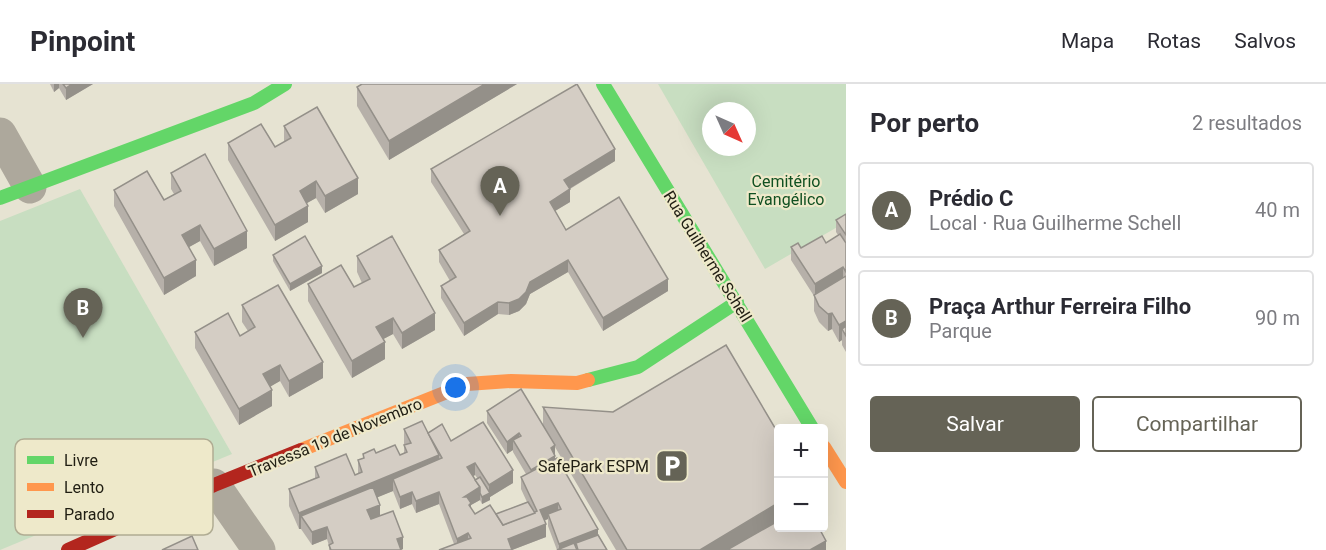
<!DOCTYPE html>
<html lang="pt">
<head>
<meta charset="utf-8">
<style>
  body { margin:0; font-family:Roboto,sans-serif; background:#f2f2f3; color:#2b2b33 }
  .controls { position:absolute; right:18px; bottom:18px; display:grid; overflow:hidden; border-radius:6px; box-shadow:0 6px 24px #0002 }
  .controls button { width:54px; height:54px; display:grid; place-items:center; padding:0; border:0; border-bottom:2px solid #e1e1e2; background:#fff; color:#2b2b33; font:30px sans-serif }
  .compass { position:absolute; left:702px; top:18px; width:54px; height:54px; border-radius:50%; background:#fff; box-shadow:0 6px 24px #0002; rotate:135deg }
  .you { position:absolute; left:456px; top:304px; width:21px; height:21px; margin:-15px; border:4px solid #fff; border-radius:50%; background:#1a73e8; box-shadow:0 0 0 9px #1a73e833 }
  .badge { display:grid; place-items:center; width:39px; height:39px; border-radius:50%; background:#656356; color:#fff; font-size:20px; font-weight:700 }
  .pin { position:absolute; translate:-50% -50px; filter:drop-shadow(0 2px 3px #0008) }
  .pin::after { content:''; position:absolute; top:32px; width:21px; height:18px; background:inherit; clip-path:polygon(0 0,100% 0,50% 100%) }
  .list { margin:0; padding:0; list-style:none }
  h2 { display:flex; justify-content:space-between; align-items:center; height:78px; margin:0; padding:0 24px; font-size:26px }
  h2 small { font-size:20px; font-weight:400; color:#7c7c81 }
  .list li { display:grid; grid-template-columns:39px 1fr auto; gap:18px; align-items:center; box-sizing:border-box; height:96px; margin:0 12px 12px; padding:0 12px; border:2px solid #e1e1e2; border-radius:6px }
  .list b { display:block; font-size:22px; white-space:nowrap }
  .list p { margin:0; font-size:20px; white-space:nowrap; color:#7c7c81 }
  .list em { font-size:20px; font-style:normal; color:#7c7c81 }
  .actions { display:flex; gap:12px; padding:18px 24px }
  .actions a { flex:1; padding:14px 0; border:2px solid #656356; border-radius:6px; text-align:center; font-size:21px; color:#656356 }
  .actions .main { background:#656356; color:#fff }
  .map { position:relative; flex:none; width:846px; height:466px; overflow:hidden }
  header { display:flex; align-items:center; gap:36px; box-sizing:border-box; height:84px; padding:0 30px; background:#fff; border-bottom:2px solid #e1e1e2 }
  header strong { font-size:28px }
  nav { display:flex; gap:33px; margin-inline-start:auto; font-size:21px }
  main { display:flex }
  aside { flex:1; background:#fff }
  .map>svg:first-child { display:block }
</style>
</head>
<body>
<header>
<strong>Pinpoint</strong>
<nav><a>Mapa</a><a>Rotas</a><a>Salvos</a></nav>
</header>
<main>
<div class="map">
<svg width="846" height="466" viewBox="0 0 846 466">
  <rect width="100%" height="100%" fill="#e6e3d2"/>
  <g fill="#c8dec1" fill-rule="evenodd">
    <path d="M658 0H846V138L765 185ZM711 27H747V63H711Z"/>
    <polygon points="80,105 232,370 0,466 0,137"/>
  </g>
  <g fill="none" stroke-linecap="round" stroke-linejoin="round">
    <g stroke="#ada89c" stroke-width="33">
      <polyline points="0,50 30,103"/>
      <polyline points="214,401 259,466"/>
    </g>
    <g stroke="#63d668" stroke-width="14">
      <polyline points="603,0 812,344"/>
      <polyline points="0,114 254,19 285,0"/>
      <polyline points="588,296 638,283 737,218"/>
    </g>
    <g stroke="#ff974d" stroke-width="14">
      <polyline points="824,363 846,398"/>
      <polyline points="301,366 467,300 511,297 577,299 588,296"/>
    </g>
    <polyline stroke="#b3261e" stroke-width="14" points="68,466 214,401 301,366"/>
  </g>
  <g fill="#b6b0a9" fill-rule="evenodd">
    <polygon points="50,0 93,0 66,16 59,4 54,8"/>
    <polygon points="362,0 517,0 389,76 357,22 357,3"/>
    <polygon points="284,42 358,110 325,129 316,114 307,119 308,138 275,157 228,76 228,59 275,63 284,58"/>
    <polygon points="615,77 570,105 570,118 555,127 566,146 668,207 603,247 568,188 530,210 526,220 519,227 509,231 498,230 464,252 441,214 441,202 450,197 439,178 439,166 464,150 431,98 431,85"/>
    <polygon points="171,89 247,164 214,182 200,157 189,163 196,192 164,211 114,122 114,106 164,116 174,110 171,105"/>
    <polygon points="846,130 846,268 842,261 842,256 839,258 832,245 828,247 819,238 814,227 814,212 791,176 791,163 801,164 826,159 838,151 836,148 836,136"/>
    <polygon points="273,171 322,189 290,207 273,177"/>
    <polygon points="357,172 435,246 402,265 393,250 383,255 385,275 352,294 308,217 308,200 354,203 362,199 357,188"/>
    <polygon points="242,221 323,294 289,313 280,297 270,302 272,322 239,341 195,264 195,248 240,252 248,247 242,238"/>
    <path d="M543 323 814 444 826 466H616L555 363V375L607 466H557L548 442V435L544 437 546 453 512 466 454 460 439 420 416 429 412 420 400 425 393 407 377 413 380 432 403 465 401 466H329V462L327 455 312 461 301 445H299L289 422V405L315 394V383L355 391 358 390V376L363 374V370L376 369 400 371 404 369V345L428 349 451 357 513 399 490 413V416L482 420 480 416 471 421V424L475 430H496L527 418 521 405V393L526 390 513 368V366L507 370 487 339V327L543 340ZM475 391 478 395 475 396 473 392Z"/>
  </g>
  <g fill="#949089">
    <polygon points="54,0 59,0 59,4 54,8"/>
    <polygon points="72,0 93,0 66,16 66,4"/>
    <polygon points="485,0 517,0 389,76 389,57"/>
    <polygon points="615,65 615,77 564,108 564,96"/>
    <polygon points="358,94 358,110 325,129 325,112"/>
    <polygon points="316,97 316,114 300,123 300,107"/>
    <polygon points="570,105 570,118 550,130 550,118"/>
    <polygon points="308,122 308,138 275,157 275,141"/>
    <polygon points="200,141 200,157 182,167 182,151"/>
    <polygon points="247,147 247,164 214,182 214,165"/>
    <polygon points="196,176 196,192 164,211 164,194"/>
    <polygon points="568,176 568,188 530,210 526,220 519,227 509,231 509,219 530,198"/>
    <polygon points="322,182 322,189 290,207 290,200"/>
    <polygon points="843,183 843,195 815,212 815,200"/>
    <polygon points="668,195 668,207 603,247 603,234"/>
    <polygon points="498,218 498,230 464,252 464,239"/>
    <polygon points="435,229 435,246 402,265 402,249"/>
    <polygon points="832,229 832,245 828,247 828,230"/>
    <polygon points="393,234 393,250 376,259 376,243"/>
    <polygon points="846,237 846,252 842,245 842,256 839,258 839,241"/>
    <polygon points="385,258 385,275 352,294 352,277"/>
    <polygon points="323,278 323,294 289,313 289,297"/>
    <polygon points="280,281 280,297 263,307 263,290"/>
    <polygon points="272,306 272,322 239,341 239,325"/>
    <polygon points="519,349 519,361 513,356 513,366 507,370 507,358"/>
    <polygon points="555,361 555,384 531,399 531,386 551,364"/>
    <polygon points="439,371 439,387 393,395 393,407 308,442 301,432 301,445 299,445 299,429"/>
    <polygon points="475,379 475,391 467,396 467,383"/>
    <polygon points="513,386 513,399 490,413 490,416 482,420 482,413 489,410 489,401"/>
    <polygon points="480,403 480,416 471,421 471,431 464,413"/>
    <polygon points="412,408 412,420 400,425 400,413"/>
    <polygon points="439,408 439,420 416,429 416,417"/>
    <polygon points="558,419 558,431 548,430 548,435 540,438 540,426"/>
    <polygon points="778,419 778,439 733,466 700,466"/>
    <polygon points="380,421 380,433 367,439 367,426"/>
    <polygon points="546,440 546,453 512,466 508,455"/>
    <polygon points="327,443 327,455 312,461 312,448"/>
    <polygon points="598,445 598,457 576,459 576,466 559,466 559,460"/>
    <polygon points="468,449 468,461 457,466 457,455"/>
    <polygon points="403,453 403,465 400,466 397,455"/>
    <polygon points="826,457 826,466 810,466"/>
  </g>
  <g fill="#d4cdc4" stroke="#949089" stroke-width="1.5">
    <polygon points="63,0 72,0 66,4"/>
    <polygon points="362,0 485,0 389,57 357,3"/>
    <polygon points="577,0 615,65 564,96 570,105 550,118 566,146 619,113 668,195 603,234 568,176 530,198 526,208 519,215 509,219 498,218 464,239 441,202 456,193 439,166 470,147 431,85"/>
    <polygon points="317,23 358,94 325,112 316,97 300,107 308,122 275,141 228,59 261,40 275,63 291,54 284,42"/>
    <polygon points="205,70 247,147 214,165 200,141 182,151 196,176 164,194 114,106 147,87 164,116 181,107 171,89"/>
    <polygon points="846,130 846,151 836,136"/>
    <polygon points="840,150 846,159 846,188 843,183 815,200 791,163 798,159 801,164 822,152 826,159"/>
    <polygon points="305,152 322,182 290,200 273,171"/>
    <polygon points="392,152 435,229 402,249 393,234 376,243 385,258 352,277 308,200 341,181 354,203 370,195 357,172"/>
    <polygon points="846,192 846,237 839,241 832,229 828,230 819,222 814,211"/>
    <polygon points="278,201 323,278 289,297 280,281 263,290 272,306 239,325 195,248 228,229 240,252 255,243 242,221"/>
    <polygon points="846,242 846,252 842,245"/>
    <polygon points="726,261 778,349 778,419 700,466 627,466 543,323 613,328"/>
    <polygon points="521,305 555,361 551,364 555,372 531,386 513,356 521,352 519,349 507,358 487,327"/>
    <polygon points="422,337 439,371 299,429 289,405 319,393 315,383 346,370 355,391 362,388 358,376 364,374 363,370 374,365 376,369 395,361 400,371 407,368 404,361 411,359 404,345"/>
    <polygon points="483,338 513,386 489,401 475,379 467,383 480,403 464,413 467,413 471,419 469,421 475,430 490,421 503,441 537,427 521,393 557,374 598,445 559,460 548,430 561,425 558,419 540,426 546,440 508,455 512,466 439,466 471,454 468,449 457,455 439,408 416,417 412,408 400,413 393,395 442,374 428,349 442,340 451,357"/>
    <polygon points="480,393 490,409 482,413 480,409 480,403 475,396"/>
    <polygon points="373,403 380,421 367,426 371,435 393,427 403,453 397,455 401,466 331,466 329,461 333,459 327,443 312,448 301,432"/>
    <polygon points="528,418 535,429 503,441 496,430"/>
    <polygon points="778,437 778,444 813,444 815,446 819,444 826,457 810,466 727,466"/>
    <polygon points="598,451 607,466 578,466 576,459"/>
    <polygon points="192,452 198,466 162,466"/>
    <polygon points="574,459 577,466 557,466"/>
  </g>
  <defs>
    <g id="parking-square" transform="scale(1.725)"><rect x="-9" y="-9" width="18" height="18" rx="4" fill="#656356" stroke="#eee9ca"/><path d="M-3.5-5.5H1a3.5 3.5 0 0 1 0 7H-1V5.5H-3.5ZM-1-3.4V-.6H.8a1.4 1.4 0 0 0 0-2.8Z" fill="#fff"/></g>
  </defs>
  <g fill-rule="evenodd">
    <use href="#parking-square" x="672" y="382"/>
  </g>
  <g text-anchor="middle" stroke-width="4.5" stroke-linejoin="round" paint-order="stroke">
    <g font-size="16" fill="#105021" stroke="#eee9ca">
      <text x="786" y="103">Cemitério<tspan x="786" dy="18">Evangélico</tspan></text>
    </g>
    <g font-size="16" fill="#201e13" stroke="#eee9ca">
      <text transform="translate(708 172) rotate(58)" y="6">Rua Guilherme Schell</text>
      <text transform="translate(335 353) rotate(-22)" y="6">Travessa 19 de Novembro</text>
    </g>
    <g font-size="16" fill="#201e13" stroke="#eee9ca" text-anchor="end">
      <text x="649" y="388">SafePark ESPM</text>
    </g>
  </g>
  <rect x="15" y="355" width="198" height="96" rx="9" fill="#eee9ca" stroke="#b0ac93" stroke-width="1.5"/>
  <rect x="27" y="372" width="27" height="8" fill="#63d668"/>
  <rect x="27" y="399" width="27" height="8" fill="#ff974d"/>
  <rect x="27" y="426" width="27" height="8" fill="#b3261e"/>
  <g font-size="16" fill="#201e13">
    <text x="64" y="382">Livre</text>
    <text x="64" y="409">Lento</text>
    <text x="64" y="436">Parado</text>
  </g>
</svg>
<div class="controls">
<button>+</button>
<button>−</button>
</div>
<svg class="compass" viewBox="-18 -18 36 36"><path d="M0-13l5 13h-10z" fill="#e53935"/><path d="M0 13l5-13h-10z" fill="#7c7c81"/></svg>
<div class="you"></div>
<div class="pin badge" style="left:500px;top:132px">A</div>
<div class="pin badge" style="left:83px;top:254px">B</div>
</div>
<aside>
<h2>Por perto<small>2 resultados</small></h2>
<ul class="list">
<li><span class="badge">A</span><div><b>Prédio C</b><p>Local · Rua Guilherme Schell</p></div><em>40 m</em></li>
<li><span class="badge">B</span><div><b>Praça Arthur Ferreira Filho</b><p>Parque</p></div><em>90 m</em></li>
</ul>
<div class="actions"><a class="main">Salvar</a><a>Compartilhar</a></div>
</aside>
</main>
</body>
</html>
